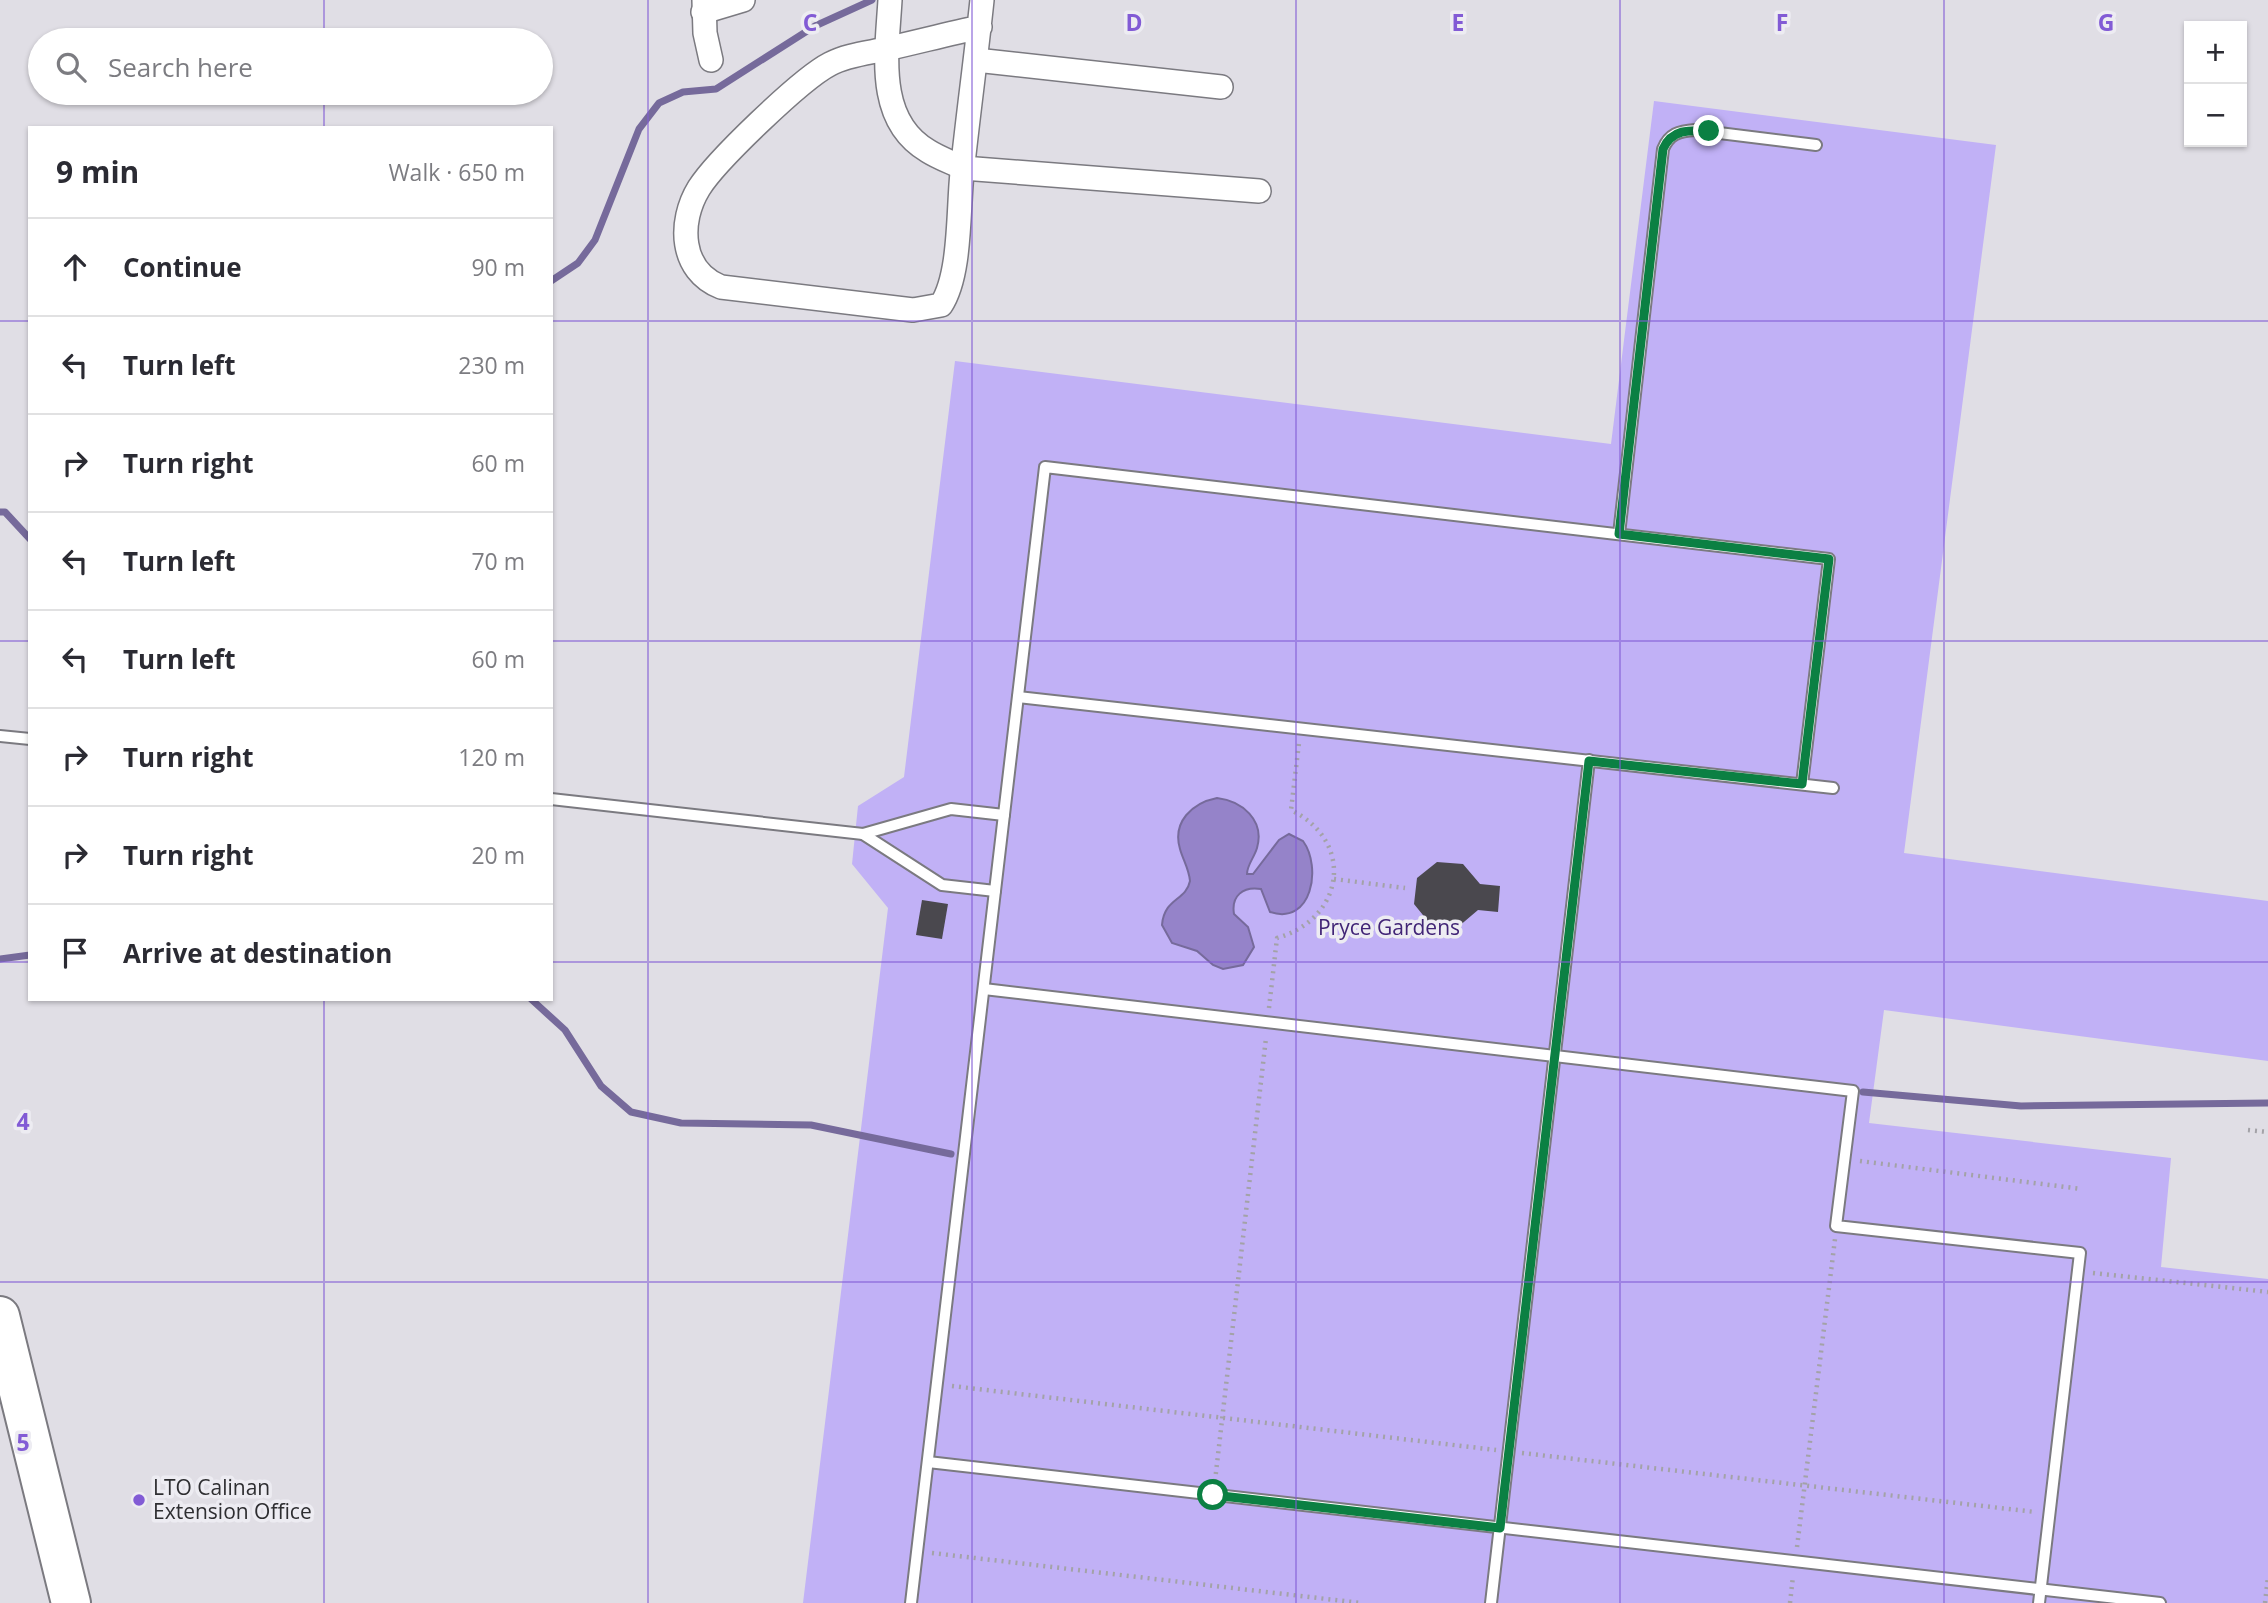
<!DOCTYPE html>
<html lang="en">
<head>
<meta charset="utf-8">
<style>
  body { margin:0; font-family:"Open Sans",sans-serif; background:#f2f2f3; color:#2b2b33 }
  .controls { position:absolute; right:21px; top:21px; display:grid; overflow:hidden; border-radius:0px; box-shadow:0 2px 5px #0004 }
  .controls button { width:63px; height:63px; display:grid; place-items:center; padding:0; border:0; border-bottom:2px solid #e1e1e2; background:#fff; color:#2b2b33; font:35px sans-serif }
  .stop { position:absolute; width:21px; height:21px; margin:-16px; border:5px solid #0b8043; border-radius:50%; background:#fff }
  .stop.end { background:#0b8043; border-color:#fff; box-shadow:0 2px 7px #0008 }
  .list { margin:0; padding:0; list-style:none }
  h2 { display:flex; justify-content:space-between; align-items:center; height:91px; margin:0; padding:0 28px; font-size:30px }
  h2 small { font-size:23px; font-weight:400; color:#7c7c81 }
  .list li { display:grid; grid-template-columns:46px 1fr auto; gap:21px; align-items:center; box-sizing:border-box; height:98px; padding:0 28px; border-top:2px solid #e1e1e2 }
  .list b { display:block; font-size:26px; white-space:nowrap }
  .list em { font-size:23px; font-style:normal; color:#7c7c81 }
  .icon { flex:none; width:38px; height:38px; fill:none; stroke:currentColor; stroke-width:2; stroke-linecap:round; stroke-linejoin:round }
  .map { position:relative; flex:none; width:2268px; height:1603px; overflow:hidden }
  .search { position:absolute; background:#fff; box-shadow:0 2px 5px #0004; left:28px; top:28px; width:525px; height:77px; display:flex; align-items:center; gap:18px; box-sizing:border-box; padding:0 24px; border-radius:38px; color:#7c7c81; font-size:26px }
  .panel { position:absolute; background:#fff; box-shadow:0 2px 5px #0004; left:28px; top:126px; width:525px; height:875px; border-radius:0px }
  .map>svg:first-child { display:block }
</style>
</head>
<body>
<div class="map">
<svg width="2268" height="1603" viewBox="0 0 2268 1603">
  <rect width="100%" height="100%" fill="#e0dee5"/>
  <polygon fill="#c1b1f6" points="1654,101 1996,145 1904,853 2268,901 2268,1061 1884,1010 1869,1123 2171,1158 2161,1267 2268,1279 2268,1603 803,1603 888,908 852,864 858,806 904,777 955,361 1611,444"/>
  <path fill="#9583c9" stroke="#766a9b" stroke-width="2" d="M1217 798C1242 801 1265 820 1257 848 1254 858 1247 865 1247 874H1253L1279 840 1289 834 1303 841C1322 867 1312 926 1270 912L1261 889C1243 886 1231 896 1234 914L1248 927 1254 947 1243 965 1223 969 1213 965 1197 951 1172 943 1162 925C1164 898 1186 901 1190 881 1189 869 1183 860 1180 849 1172 822 1192 803 1217 798Z"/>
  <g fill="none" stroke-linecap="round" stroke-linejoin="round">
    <g stroke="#766a9b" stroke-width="7">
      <polyline points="551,281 578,263 595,240 639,129 659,103 683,92 716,89 815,26 872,0"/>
      <polyline points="0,512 5,512 30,539"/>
      <polyline points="0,959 30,955"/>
      <polyline points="531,999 565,1030 601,1086 631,1112 681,1123 811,1125 951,1154"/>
      <polyline points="1863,1092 2021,1106 2268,1103"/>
    </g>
  </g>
  <g fill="#4a484e">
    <polygon points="1437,862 1463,864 1480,884 1500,886 1498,912 1478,910 1458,927 1431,925 1414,904 1417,878"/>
    <polygon points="922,900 948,904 942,939 916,935"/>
  </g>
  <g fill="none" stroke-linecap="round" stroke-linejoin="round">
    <g stroke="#7b7a80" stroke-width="14">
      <g id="lane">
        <path d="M1619 534 1663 149C1669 134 1679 131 1695 130L1816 145"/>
        <polyline points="1018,697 1833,788"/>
        <polyline points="0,736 30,739"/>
        <polyline points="551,799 863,834 951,809 1004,815"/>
        <polyline points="863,834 942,885 995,891"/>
        <polyline points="984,989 1853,1091 1836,1226 2080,1253 2039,1603"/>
        <polyline points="928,1462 2160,1603"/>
        <polyline points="911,1603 1045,467 1829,559 1802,784"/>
        <polyline points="1491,1603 1589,760"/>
      </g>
    </g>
    <g stroke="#7b7a80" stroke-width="26">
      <g id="street">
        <polyline points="704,0 705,33 711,60"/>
        <path d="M890 0C887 52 875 120 928 151 939 158 951 162 963 168L1259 191"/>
        <polyline points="703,12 743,0"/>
        <path d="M980 27C948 34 917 42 886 49 868 53 847 55 830 64 801 79 716 161 699 188 678 222 680 271 721 287L913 310 941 305C961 275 958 210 962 173 968 115 976 58 982 0"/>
        <polyline points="976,60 1221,87"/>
      </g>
    </g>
    <g stroke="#7b7a80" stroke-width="42">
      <polyline id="highway" points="0,1316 71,1603"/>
    </g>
    <g stroke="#a3a2a7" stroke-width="4.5" stroke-dasharray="2 5" stroke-linecap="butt">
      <polyline points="1334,879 1405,888"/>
      <path d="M1269 1008 1277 938C1344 919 1356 842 1291 810L1299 743"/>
      <polyline points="2248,1130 2268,1132"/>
      <polyline points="1860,1161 2082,1189"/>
      <polyline points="2093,1273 2268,1292"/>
      <polyline points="952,1386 1496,1450"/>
      <polyline points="1522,1453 2035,1512"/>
      <polyline points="1215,1481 1266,1038"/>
      <polyline points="1797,1547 1835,1239"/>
      <polyline points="932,1553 1361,1603"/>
      <polyline points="1790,1603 1793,1576"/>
      <polyline points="2265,1603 2268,1577"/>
    </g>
    <use href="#lane" stroke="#fff" stroke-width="10"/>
    <use href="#street" stroke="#fff" stroke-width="23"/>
    <use href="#highway" stroke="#fff" stroke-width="38"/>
  </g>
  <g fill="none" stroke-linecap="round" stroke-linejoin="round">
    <path stroke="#0b8043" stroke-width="9" d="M1213 1495 1500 1528 1589 761 1802 784 1829 559 1619 534 1663 149C1672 129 1689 130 1709 131"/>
  </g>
  <path fill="none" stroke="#825bd5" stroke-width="2" stroke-opacity="0.55" d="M324 0V40M648 0V1603M972 0V1603M1296 0V1603M1620 0V1603M1944 0V1603M324 93V128M0 321H30M551 321H2268M0 641H30M551 641H2268M0 962H30M551 962H2268M324 999V1603M0 1282H2268"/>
  <circle fill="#825bd5" stroke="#edecf2" stroke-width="2.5" cx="139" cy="1500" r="7"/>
  <g text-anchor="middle" stroke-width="7" stroke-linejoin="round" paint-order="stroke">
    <g font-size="21" fill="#412476" stroke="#edecf2">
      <text x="1389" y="935">Pryce Gardens</text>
    </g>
    <g font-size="21" fill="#2e2e31" stroke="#edecf2" text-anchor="start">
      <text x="153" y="1495">LTO Calinan<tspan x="153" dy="24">Extension Office</tspan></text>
    </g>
  </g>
  <g font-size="23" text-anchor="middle" font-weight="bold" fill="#825bd5" stroke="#edecf2" stroke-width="7" stroke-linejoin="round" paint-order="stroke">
    <text x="810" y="31">C</text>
    <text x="1134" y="31">D</text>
    <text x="1458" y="31">E</text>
    <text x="1782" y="31">F</text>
    <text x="2106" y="31">G</text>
    <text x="23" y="1130">4</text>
    <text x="23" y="1451">5</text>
  </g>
</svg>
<div class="controls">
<button>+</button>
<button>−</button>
</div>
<div class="stop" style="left:1213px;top:1495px"></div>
<div class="stop end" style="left:1709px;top:131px"></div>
<div class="search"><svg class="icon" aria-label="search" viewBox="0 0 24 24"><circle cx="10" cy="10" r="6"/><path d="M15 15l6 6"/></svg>Search here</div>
<section class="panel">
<h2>9 min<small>Walk · 650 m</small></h2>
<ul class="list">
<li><svg class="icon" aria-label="ahead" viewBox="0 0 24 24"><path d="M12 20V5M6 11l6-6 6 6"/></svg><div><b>Continue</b></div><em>90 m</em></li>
<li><svg class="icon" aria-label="left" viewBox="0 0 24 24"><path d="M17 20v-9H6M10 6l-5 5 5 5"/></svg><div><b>Turn left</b></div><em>230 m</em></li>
<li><svg class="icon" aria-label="right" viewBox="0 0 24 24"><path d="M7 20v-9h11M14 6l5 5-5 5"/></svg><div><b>Turn right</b></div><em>60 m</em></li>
<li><svg class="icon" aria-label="left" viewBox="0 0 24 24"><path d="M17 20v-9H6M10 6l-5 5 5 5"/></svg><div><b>Turn left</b></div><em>70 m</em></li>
<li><svg class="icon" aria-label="left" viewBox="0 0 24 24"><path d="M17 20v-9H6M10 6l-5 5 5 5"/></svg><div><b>Turn left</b></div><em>60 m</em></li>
<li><svg class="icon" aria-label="right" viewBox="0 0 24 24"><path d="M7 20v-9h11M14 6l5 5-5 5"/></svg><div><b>Turn right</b></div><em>120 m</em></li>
<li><svg class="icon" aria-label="right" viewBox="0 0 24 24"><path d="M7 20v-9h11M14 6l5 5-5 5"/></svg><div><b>Turn right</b></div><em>20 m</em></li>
<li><svg class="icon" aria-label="arrive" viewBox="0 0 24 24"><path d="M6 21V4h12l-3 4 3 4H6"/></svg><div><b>Arrive at destination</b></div></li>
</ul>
</section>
</div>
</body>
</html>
